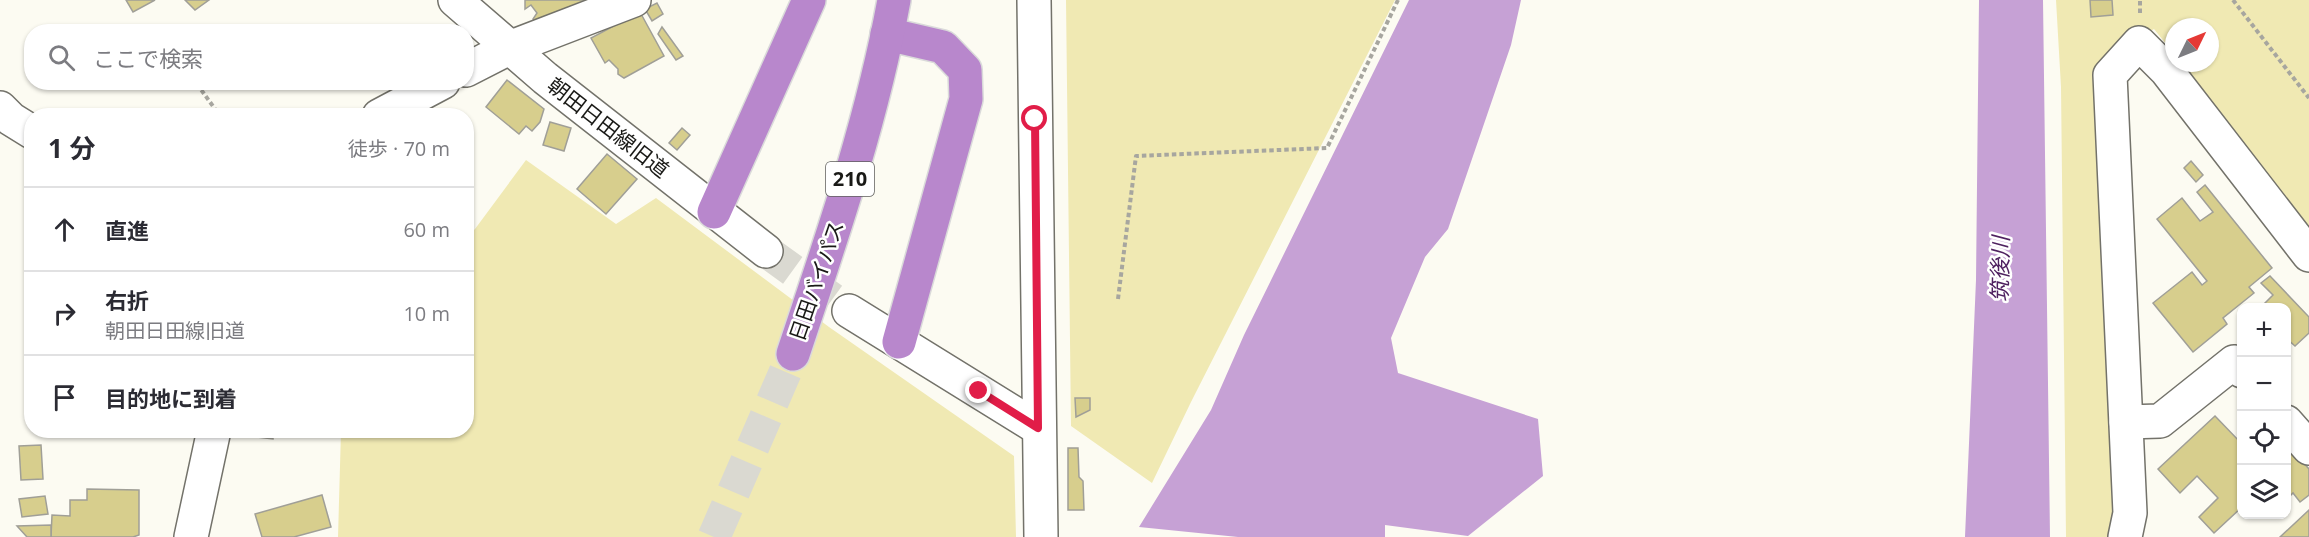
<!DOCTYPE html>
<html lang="ja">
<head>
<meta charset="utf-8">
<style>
  body { margin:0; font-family:"Open Sans","Noto Sans JP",sans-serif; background:#f7f7f7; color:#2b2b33 }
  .controls { position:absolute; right:18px; bottom:18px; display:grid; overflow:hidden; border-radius:12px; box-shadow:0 2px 4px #0004 }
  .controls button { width:54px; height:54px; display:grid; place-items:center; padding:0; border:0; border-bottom:2px solid #e1e1e2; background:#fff; color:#2b2b33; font:30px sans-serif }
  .compass { position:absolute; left:2165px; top:18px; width:54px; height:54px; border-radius:50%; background:#fff; box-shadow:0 2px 4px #0004; rotate:47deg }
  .stop { position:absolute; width:18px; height:18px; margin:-14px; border:4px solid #e11d48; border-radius:50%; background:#fff }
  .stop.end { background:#e11d48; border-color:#fff; box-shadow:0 2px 6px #0008 }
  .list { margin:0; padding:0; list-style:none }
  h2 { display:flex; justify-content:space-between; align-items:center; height:78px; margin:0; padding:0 24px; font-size:26px }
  h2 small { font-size:20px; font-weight:400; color:#7c7c81 }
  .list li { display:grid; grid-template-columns:39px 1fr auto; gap:18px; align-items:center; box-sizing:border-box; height:84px; padding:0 24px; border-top:2px solid #e1e1e2 }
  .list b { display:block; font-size:22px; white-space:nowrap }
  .list p { margin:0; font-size:20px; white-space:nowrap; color:#7c7c81 }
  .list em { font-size:20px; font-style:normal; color:#7c7c81 }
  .icon { flex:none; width:33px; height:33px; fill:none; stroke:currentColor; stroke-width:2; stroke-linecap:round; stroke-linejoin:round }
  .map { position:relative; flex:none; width:2309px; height:537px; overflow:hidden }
  .search { position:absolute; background:#fff; box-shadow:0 2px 4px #0004; left:24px; top:24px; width:450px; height:66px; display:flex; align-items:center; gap:15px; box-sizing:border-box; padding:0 21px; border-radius:24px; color:#7c7c81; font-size:22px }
  .panel { position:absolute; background:#fff; box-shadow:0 2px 4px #0004; left:24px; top:108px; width:450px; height:330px; border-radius:24px }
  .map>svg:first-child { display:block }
</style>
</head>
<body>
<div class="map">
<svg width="2309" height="537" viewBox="0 0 2309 537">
  <rect width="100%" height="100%" fill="#fcfbf2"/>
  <g fill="#f0e9b3">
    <polygon points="1066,0 1395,0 1191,402 1152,483 1071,426"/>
    <polygon points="2056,0 2309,0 2309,231 2181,63 2210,63 2210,27 2174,27 2174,54 2154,29 2099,62 2115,537 2066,537 2061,87"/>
    <polygon points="526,160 616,224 656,198 829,327 1014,456 1016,537 338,537 341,431 466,430 467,237 475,229"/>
  </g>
  <g fill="#c6a1d5">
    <polygon points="1409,0 1521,0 1511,45 1448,229 1425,257 1391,338 1398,373 1538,419 1543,476 1468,536 1385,525 1385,537 1238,537 1139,527 1211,410 1244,335"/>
    <polygon points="1979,0 2043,0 2050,537 1965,537 1976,280"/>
  </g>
  <g fill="#d7ce8d" stroke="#a09f97" stroke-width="1.5">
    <polygon points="126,0 155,0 133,12"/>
    <polygon points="185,0 209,0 195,10"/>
    <polygon points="525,0 592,0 538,28 533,19 537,13 531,5 525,9"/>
    <polygon points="2090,0 2112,0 2113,15 2091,17"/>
    <polygon points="657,3 663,14 652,21 645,9"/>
    <polygon points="640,12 664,56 624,78 618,74 618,69 609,60 605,63 591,38"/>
    <polygon points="662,27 683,56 676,60 658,34"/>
    <polygon points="507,80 544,109 540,122 532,131 526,126 519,134 486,107"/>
    <polygon points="550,122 571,128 564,151 543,145"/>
    <polygon points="682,128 690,135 677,150 669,143"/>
    <polygon points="607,154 637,179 606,214 577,189"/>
    <polygon points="2191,161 2203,175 2196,182 2184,168"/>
    <polygon points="2205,185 2272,268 2249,287 2254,293 2223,318 2227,324 2193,352 2153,303 2192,272 2202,285 2207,281 2157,219 2182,198 2200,221 2213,212 2197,192"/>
    <polygon points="2270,276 2309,317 2309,333 2295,346 2286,338 2286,308 2260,308 2273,295 2261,283"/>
    <polygon points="1075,398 1090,398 1090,410 1076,417"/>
    <polygon points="2215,416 2242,444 2242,507 2214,533 2199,517 2218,498 2197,476 2180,493 2158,469"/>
    <polygon points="255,430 273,432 273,439 257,437"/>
    <polygon points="284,430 303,430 303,434"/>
    <polygon points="2286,443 2309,469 2309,495 2300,502 2293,493 2287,499"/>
    <polygon points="41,445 43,479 21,480 19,446"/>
    <polygon points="1068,448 1078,448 1079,477 1083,481 1084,510 1068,510"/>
    <polygon points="87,489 139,490 139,535 133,537 51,537 52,515 70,516 70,500 87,500"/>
    <polygon points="322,495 331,527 294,537 262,537 255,514"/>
    <polygon points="45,496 48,514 22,517 19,499"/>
    <polygon points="2309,510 2309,537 2280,537"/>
    <polygon points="51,525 51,537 27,537 17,526"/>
  </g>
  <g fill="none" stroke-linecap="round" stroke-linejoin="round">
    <polyline stroke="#dad9d1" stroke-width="33" stroke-dasharray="33 16" stroke-linecap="butt" points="766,251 849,311"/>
    <polyline stroke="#dad9d1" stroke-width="33" stroke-dasharray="33 16" stroke-linecap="butt" points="714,537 793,354"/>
    <g stroke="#73726a" stroke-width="36">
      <g id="minor">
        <polyline points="455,0 545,78 766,251"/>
        <polyline points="1034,0 1041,537"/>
        <polyline points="466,70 509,48 634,0"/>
        <polyline points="0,108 11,119 32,132"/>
        <polyline points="379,116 443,82"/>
        <polyline points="849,311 1038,428"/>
        <polyline points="2126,422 2160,421 2234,362 2242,371"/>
        <polyline points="2286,422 2309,448"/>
        <polyline points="191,537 214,430"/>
        <polyline points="2125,537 2130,513 2110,75 2139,43 2166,70 2309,255"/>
      </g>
    </g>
    <g stroke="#dadada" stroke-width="36">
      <g id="highway">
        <polyline points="887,34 943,47 965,70 966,99 899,342"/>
        <polyline points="714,212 809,0"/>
        <path d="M793 354C832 237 872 121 894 0"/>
      </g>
    </g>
    <g stroke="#a7a69f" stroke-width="4" stroke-dasharray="4.5 3" stroke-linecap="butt">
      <polyline points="2233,0 2309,98"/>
      <polyline points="2140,13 2140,0"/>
      <polyline points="197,84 220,116"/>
      <polyline points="1118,299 1136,156 1327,148 1398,0"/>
    </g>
    <use href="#minor" stroke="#fff" stroke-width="33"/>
    <use href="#highway" stroke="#b887cc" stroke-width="33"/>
  </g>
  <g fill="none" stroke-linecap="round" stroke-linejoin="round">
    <polyline stroke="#e11d48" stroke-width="8" points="979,391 1038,428 1035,119"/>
  </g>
  <g text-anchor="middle" stroke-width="5" stroke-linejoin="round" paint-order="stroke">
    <rect fill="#fff" stroke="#5e5e5c" stroke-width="1.5" x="826" y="162" width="48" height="34" rx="4.5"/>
    <g font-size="20" font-weight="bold" fill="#191916">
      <text x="850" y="186">210</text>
    </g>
    <g font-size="21" fill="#191916" stroke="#fff">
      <text transform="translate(608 128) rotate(38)" y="7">朝田日田線旧道</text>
      <text transform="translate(817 281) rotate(-71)" y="7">日田バイパス</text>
    </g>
    <g font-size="22" font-style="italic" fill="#4f2160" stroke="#fff">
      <text transform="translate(2000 269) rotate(-89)" y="8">筑後川</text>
    </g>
  </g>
</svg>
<div class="controls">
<button>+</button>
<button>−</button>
<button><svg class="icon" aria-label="locate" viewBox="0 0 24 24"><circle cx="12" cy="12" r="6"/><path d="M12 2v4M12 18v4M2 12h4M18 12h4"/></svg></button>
<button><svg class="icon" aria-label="layers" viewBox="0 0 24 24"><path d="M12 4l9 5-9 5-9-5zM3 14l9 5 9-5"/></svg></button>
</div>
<svg class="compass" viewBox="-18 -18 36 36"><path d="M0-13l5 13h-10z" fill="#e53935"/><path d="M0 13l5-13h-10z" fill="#7c7c81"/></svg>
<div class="stop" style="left:1035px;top:119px"></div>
<div class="stop end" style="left:979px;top:391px"></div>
<div class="search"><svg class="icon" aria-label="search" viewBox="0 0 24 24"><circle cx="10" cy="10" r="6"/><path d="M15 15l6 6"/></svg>ここで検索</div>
<section class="panel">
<h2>1 分<small>徒歩 · 70 m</small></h2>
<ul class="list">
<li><svg class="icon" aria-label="ahead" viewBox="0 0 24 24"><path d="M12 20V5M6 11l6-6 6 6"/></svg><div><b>直進</b></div><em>60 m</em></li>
<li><svg class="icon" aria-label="right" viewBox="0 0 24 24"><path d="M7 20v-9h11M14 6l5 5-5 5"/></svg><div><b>右折</b><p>朝田日田線旧道</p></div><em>10 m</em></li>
<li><svg class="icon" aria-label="arrive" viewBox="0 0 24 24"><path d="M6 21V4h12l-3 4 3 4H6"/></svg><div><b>目的地に到着</b></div></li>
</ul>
</section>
</div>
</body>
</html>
